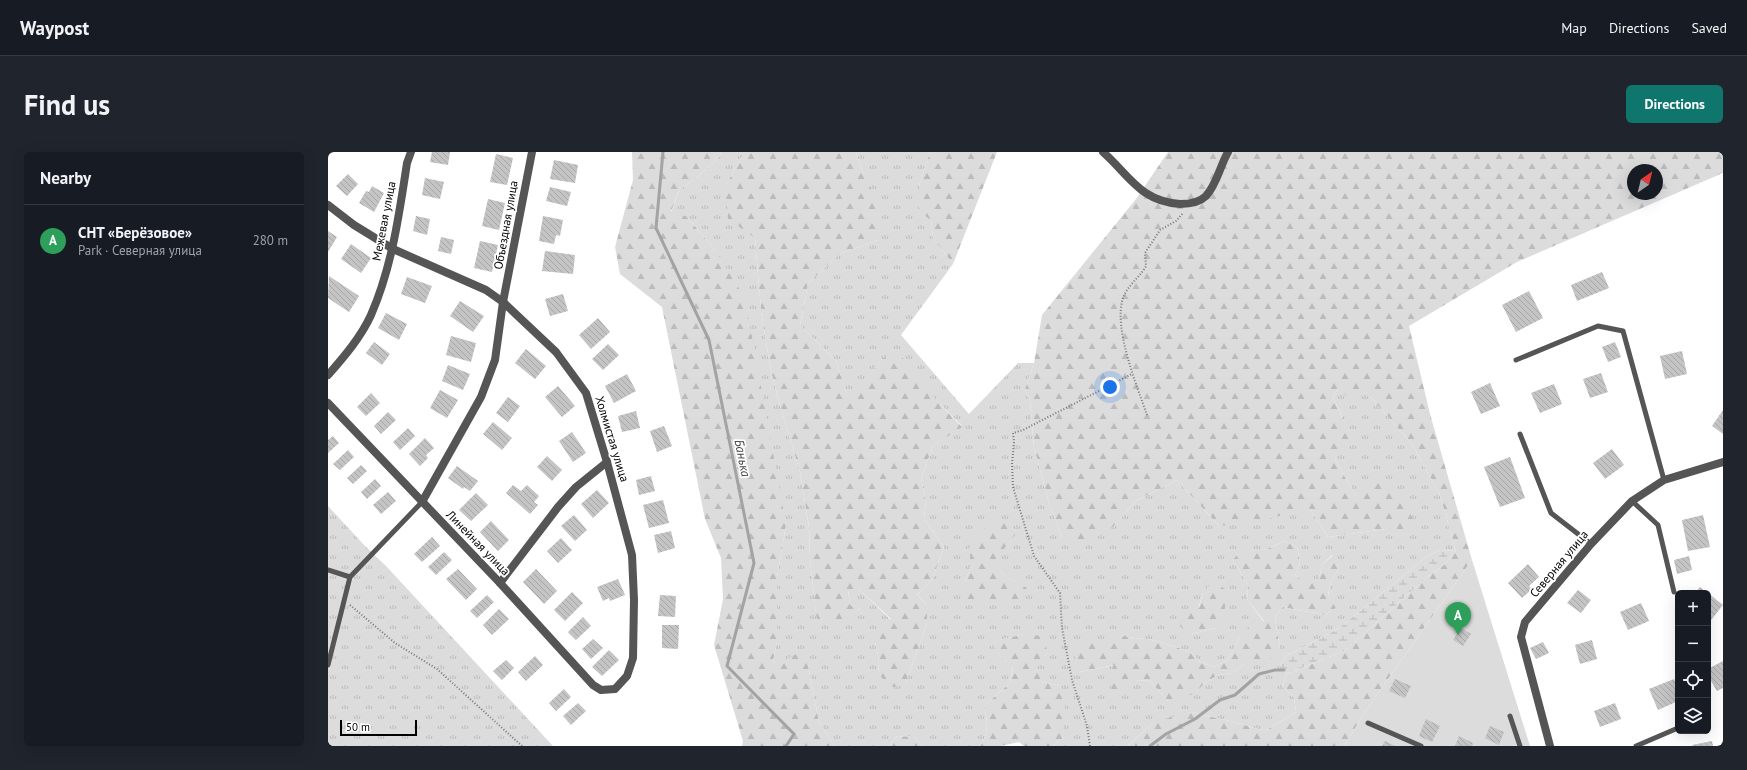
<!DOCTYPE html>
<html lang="en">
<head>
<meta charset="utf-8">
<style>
  body { margin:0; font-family:"PT Sans",sans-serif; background:#20242c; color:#f1f3f6 }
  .controls { position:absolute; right:12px; bottom:12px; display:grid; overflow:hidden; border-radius:6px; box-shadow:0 4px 16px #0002 }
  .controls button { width:36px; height:36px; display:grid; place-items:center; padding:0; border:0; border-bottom:1px solid #363941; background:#171b24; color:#f1f3f6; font:20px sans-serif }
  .compass { position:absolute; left:1299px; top:12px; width:36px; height:36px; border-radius:50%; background:#171b24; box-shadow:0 4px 16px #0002; rotate:35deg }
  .scale { position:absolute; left:12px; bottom:10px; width:77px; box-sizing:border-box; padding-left:4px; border:2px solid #000; border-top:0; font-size:11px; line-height:14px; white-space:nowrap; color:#000; -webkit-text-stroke:3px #fff; paint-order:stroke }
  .you { position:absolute; left:782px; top:235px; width:14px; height:14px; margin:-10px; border:3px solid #fff; border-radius:50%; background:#1a73e8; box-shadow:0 0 0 6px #1a73e833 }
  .badge { display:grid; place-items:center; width:26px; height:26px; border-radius:50%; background:#0f766e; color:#fff; font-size:13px; font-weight:700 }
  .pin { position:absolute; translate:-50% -33px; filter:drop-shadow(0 1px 2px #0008) }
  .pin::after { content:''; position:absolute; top:21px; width:14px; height:12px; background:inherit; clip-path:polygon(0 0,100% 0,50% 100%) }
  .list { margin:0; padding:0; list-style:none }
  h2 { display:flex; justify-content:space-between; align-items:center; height:52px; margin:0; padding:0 16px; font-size:17px }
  h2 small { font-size:13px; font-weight:400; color:#9ea1a6 }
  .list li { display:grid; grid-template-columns:26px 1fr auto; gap:12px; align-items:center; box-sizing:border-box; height:72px; padding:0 16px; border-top:1px solid #363941 }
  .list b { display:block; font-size:15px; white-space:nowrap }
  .list p { margin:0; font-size:13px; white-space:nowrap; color:#9ea1a6 }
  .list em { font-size:13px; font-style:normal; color:#9ea1a6 }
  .icon { flex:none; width:22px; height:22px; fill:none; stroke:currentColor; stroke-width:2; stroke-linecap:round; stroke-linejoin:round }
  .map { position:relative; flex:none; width:1395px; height:594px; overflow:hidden; border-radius:6px }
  header { display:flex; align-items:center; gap:24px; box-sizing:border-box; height:56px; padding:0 20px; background:#171b24; border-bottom:1px solid #363941 }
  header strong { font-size:19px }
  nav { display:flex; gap:22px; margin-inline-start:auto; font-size:14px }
  .intro { display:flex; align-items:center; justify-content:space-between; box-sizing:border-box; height:96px; padding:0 24px }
  h1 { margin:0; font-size:28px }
  .button { padding:10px 18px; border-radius:6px; background:#0f766e; color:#fff; font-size:14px; font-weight:700 }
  main { display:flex; gap:24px; padding:0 24px }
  aside { flex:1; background:#171b24; border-radius:6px; box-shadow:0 4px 16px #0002 }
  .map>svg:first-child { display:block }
</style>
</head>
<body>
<header>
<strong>Waypost</strong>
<nav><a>Map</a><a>Directions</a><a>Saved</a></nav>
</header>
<div class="intro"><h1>Find us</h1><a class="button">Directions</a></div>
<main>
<aside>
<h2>Nearby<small></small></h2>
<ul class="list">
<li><span class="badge" style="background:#2e9e5b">A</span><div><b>СНТ «Берёзовое»</b><p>Park · Северная улица</p></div><em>280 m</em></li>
</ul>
</aside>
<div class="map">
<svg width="1395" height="594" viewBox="0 0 1395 594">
  <defs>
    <pattern id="grass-tufts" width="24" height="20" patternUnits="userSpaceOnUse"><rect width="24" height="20" fill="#dcdcdc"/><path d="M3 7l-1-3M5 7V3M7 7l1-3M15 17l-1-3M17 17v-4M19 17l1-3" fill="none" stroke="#bbb"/></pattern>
    <pattern id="forest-firs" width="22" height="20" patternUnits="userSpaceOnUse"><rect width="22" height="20" fill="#dcdcdc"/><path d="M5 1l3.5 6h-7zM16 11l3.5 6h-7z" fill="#bbb"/></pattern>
    <pattern id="wetland-marsh" width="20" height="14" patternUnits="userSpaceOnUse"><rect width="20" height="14" fill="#dcdcdc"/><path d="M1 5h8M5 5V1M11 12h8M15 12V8" fill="none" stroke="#bbb"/></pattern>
    <pattern id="building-back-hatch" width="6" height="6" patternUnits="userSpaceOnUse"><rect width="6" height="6" fill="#c4c4c4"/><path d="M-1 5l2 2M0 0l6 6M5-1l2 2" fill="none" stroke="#a7a7a7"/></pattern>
  </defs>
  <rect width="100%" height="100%" fill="#fff"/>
  <g fill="url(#grass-tufts)" fill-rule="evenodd">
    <path d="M393 0H414V5L397 34 427 86 433 159 443 219 452 253 472 320 481 375 482 408 489 469 533 457 522 453 520 438H532L563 468 547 490 551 508 550 522 577 533 599 471V453L589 443 604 428 616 395 596 367 598 349 593 326 605 294 634 274 610 250 554 207 521 249 508 209 472 173 480 132 511 102 550 88 535 21 528 0H602L591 34 603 68 605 86 625 112 573 183 641 262 690 211H706L697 237 702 249 706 295 721 351 734 385 783 377 808 349 849 328 891 374 981 356 1000 385 1058 377 1028 344 1007 308 1015 266 1005 246 1010 236 1037 239 1084 292 1112 343 1128 399 1112 398 1098 405 1010 477 958 504 952 513 959 522 954 534 966 545 968 560 937 579 906 570 862 560 823 573 799 594H725L736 585 731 533 714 530 707 513 720 500 696 482 664 490 672 504 685 514 682 531 656 554C659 568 662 581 652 594H594L587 585 569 584 561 594H506L491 570 480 513H448L445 509 449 490V425L458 373 387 98 358 64 343 61 351 38 372 23 392 4ZM687 383 665 409 675 422 698 436 637 430 643 414ZM956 389 969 395 972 410 967 423 978 433 991 427 994 413 1004 403 1011 416 1003 429 1000 444 1008 456 996 463C982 459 968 459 954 454L947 467 952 496 915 513 904 521 890 523 878 530 868 540 840 549 821 528 807 529 787 513 752 520 792 483 806 486 820 487 848 495 862 500 872 510 886 515 900 508 912 484 936 470 919 447 920 433 905 408 942 396ZM875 441 888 476 862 482Z"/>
    <polygon points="0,354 37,394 58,414 225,594 0,594"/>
  </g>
  <g fill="url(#forest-firs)" fill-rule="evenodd">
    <polygon points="304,0 393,0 392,4 372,23 351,38 343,60 358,64 387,98 417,146 458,373 449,425 449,490 445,509 448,513 470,501 480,513 491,570 506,594 414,594 415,589 386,493 395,447 393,406 377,367 334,155 292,122 287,95 305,28"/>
    <polygon points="414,0 528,0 535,21 551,52 550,88 511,102 480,132 472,173 508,209 521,248 554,207 569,199 610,250 634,275 605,294 593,326 598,349 596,367 616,395 604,428 589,443 599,453 599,471 577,533 565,535 550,522 551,508 547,490 549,475 563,467 532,438 520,438 522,453 533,456 506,472 489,470 482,408 481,375 472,320 452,253 443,219 433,159 427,86 400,67 397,34 414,5"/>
    <polygon points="602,0 669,0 625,112 605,86 603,68 590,59 591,34"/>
    <path d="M840 0H1395V21L1189 110 1081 174 1102 262 1144 408 1039 557 1016 594H799L823 573 837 567 862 560 906 570 937 579 968 560 966 545 954 534 959 522 1018 498 1098 426 1116 413 1128 399 1112 343 1084 292 1037 239 1021 246 1010 236 1005 246 1025 287 1011 293 1007 308 1028 344 1040 330 1058 329 1082 361 1086 370 1074 385 1058 377 1000 385 981 356 925 371 891 374 849 328 808 349 783 377 753 394 734 385 721 351 706 295 702 249 697 237 706 211 714 163 808 47ZM1305 18H1329V42H1305Z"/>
    <path d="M683 367 687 383 666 409 675 422 699 436 687 452 639 449 637 430 643 414 641 396C655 376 659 371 683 367Z"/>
    <path d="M956 389 969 395 972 410 967 423 978 432 991 427 994 413 1005 403 1011 416 1003 429 1000 443 1008 456 996 463C982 459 968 459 954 454L947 467 952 496 942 508H928L915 513 904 521 890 523 878 530 868 540 855 547 840 549 821 528 807 529 799 542 785 540 781 527 786 513 752 520 746 503 749 495 792 483 806 486 820 487 848 495 862 500 872 510 886 515 900 508 912 484 922 474 936 469 919 447 920 433 905 408 914 397C934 401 939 398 956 389Z"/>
    <polygon points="885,429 897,437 897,465 888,476 862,482 852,474 858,457 871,455 875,441"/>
    <path d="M696 482 714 484 720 500 708 513 714 530 731 533 737 549 736 585 725 594H696L691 590 673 594H652C662 581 659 568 656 554L682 531 685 515 672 504 663 490Z"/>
    <polygon points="569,584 587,585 594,594 561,594"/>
  </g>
  <polygon fill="url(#wetland-marsh)" points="1112,398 1128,399 1116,413 1098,426 1018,498 959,522 952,513 958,504 1010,477 1098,405"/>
  <polygon fill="#dcdcdc" points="1144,408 1202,594 1016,594 1039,557"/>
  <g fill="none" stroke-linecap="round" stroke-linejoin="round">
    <g stroke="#a3a3a3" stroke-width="3">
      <polyline points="335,0 328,76 381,188 426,411 399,514 466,582 458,594"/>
      <polyline points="822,594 838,582 867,567 892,548 907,543 931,522 947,518 956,518"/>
    </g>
  </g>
  <g fill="url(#building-back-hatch)">
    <polygon points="104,0 122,0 120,13 102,10"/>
    <polygon points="168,2 185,6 179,33 162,30"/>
    <polygon points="226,8 250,13 247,31 222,27"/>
    <polygon points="20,22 30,32 19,44 8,34"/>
    <polygon points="97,26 116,30 112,47 94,43"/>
    <polygon points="44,34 56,41 46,60 31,51 38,39 41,40"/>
    <polygon points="222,35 243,40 239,54 218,49"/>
    <polygon points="160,47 177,51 171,78 154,74"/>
    <polygon points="88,64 102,67 99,83 85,79"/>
    <polygon points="215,64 235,68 232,84 228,83 226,92 211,89"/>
    <polygon points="0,79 9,85 0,100"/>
    <polygon points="113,85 126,88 123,102 110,99"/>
    <polygon points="152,89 170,93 164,120 146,116"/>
    <polygon points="23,92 43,106 33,121 13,107"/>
    <polygon points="217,99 247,103 245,122 214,119"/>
    <polygon points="1274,120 1281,136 1249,149 1243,133"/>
    <polygon points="1,124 31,144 21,160 0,146"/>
    <polygon points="79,125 104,134 97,151 73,142"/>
    <polygon points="1201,139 1215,166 1188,180 1174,153"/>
    <polygon points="235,142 240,159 222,164 217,147"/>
    <polygon points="132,149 156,164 145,180 122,164"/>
    <polygon points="58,161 79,172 71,188 50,176"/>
    <polygon points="270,166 282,180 263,197 251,183"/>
    <polygon points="123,184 148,191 143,210 118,203"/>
    <polygon points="46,190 62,202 54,213 38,201"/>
    <polygon points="1287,190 1293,205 1280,210 1274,195"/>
    <polygon points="280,192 291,203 275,218 264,207"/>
    <polygon points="198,197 218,214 207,227 187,211"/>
    <polygon points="1354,199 1359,222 1337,227 1332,204"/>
    <polygon points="120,213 142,222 135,238 114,229"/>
    <polygon points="1273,221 1280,240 1262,246 1255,227"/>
    <polygon points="299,222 308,239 286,251 277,234"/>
    <polygon points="1162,231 1172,254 1153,262 1143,240"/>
    <polygon points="1226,232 1234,252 1212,261 1203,241"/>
    <polygon points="230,234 247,254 234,265 217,245"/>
    <polygon points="112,238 130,248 119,266 102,256"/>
    <polygon points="43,241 52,251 38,264 29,255"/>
    <polygon points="180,245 192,254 180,270 168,261"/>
    <polygon points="1395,258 1395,282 1384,274"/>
    <polygon points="308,259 312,276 294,280 290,264"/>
    <polygon points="60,260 68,268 53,282 46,274"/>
    <polygon points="165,270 184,286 174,298 155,282"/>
    <polygon points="336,274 344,294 329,300 322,279"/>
    <polygon points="80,276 87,284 72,298 65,290"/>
    <polygon points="244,280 258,301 245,310 231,289"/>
    <polygon points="5,284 11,291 0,301 0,288"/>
    <polygon points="97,286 106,296 98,303 100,306 92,314 81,302"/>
    <polygon points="1284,297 1296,313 1277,327 1265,311"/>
    <polygon points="20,298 26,305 12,318 5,312"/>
    <polygon points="219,304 234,318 224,329 209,315"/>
    <polygon points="1182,305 1197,346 1172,355 1156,315"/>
    <polygon points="33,313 39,319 25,332 19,326"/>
    <polygon points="129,314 150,329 142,339 136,335 135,337 120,326"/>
    <polygon points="323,324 327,339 311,343 308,328"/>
    <polygon points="47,327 53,334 39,347 33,340"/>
    <polygon points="185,333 193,339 199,333 211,344 206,350 210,353 202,362 178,341"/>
    <polygon points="269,338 281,351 265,366 253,352"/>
    <polygon points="60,340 68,349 53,362 45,353"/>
    <polygon points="148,341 160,353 143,369 131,358"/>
    <polygon points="335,348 341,371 321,376 315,353"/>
    <polygon points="246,363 259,378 247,389 233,374"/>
    <polygon points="1375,363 1382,395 1360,399 1354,368"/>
    <polygon points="163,369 181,388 170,399 152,380"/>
    <polygon points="343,379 347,396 330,401 326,383"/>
    <polygon points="104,385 112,394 94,410 86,402"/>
    <polygon points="233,386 244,398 230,411 219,399"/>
    <polygon points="116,400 124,408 108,423 100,415"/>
    <polygon points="1361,404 1364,418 1349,422 1346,408"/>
    <polygon points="1200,412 1211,425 1201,434 1204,437 1194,446 1180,431"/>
    <polygon points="130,417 149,437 138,448 118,427"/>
    <polygon points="208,417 229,439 216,452 195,430"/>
    <polygon points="290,427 297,443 282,449 281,446 275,449 269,435"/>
    <polygon points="1372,435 1379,441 1367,441"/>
    <polygon points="1250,438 1263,448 1253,461 1239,451"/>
    <polygon points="244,440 255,451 237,469 226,458"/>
    <polygon points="1380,441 1395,453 1380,472"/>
    <polygon points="159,443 166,450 149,466 142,459"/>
    <polygon points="332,443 348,444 347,465 330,464"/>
    <polygon points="1313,451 1321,469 1300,478 1292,460"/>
    <polygon points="171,457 181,467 164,483 155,473"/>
    <polygon points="255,465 263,474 248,488 240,480"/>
    <polygon points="334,473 351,473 350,497 334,496"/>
    <polygon points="1133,476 1143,482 1135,494 1125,488"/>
    <polygon points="265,487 275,496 263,507 254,497"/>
    <polygon points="1264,488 1269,507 1252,512 1247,493"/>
    <polygon points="1215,490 1221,501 1208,507 1202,496"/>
    <polygon points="281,498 291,508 274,524 264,515"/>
    <polygon points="207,504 215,513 198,529 190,520"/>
    <polygon points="178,508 186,516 174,528 165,519"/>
    <polygon points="1395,509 1395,536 1389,539 1380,524 1380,517"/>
    <polygon points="1067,527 1083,534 1077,546 1061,539"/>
    <polygon points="1346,527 1350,537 1350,549 1330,558 1321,537"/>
    <polygon points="236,537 243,545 228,559 221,551"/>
    <polygon points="250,551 258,559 243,573 235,564"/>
    <polygon points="1287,551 1293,567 1272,575 1266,559"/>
    <polygon points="1098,567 1112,574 1104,590 1091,584"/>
    <polygon points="1162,574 1176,580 1171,593 1157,586"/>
    <polygon points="1131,584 1145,591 1144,594 1127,594"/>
    <polygon points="1057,589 1067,594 1054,594"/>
    <polygon points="1384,589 1385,594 1365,594 1364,593"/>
  </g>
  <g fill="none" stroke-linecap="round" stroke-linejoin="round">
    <g stroke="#777" stroke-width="2" stroke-dasharray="1 2" stroke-linecap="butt">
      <path d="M819 263C809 234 785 176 795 146 799 134 812 125 818 114L817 101 832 78 848 69 855 61"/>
      <polyline points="22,453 67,491 109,517 194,594"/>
      <polyline points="762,594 759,574 744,528 734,476 732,441 706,404 685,335 684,312 686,290 685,281 695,278 804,222"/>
    </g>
    <g stroke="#555" stroke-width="5">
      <polyline points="1188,208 1270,174 1295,179 1336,328"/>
      <polyline points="1192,282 1223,361 1263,392"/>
      <polyline points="1304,349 1330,373 1346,440"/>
      <polyline points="0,418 22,425"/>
      <polyline points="0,513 22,425 94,350"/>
      <polyline points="1182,564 1192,594"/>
      <polyline points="1040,571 1093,594"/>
      <polyline points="1308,594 1350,576"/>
    </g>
    <g stroke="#555" stroke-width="8">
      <path d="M775 0C802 24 812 49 852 52 861 52 871 51 878 44 889 32 892 14 900 0"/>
      <polyline points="0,53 26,73 65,97 158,138 175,150 228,200 258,241 279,310 304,403 306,448 305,506 299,524 287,537 273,538 265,533 172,431 0,251"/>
      <path d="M0 223C16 205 33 185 43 163 64 115 71 63 79 11L83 0"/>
      <polyline points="94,350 153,245 167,208 175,150 204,0"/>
      <polyline points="172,431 230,355 248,335 279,310"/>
      <polyline points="1222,594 1193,485 1197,470 1263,392 1304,349 1336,328 1395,310"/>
    </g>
  </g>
  <g text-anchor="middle" stroke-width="3.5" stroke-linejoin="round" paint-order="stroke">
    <g font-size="12" fill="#000" stroke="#fff">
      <text transform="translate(56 69) rotate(-79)" y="4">Межевая улица</text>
      <text transform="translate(178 73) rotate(-80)" y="4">Объездная улица</text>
      <text transform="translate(284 287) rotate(73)" y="4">Холмистая улица</text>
      <text transform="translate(150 391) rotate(46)" y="4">Линейная улица</text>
      <text transform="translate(1231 412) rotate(-50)" y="4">Северная улица</text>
    </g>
    <g font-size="13" font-style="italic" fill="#444" stroke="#fff">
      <text transform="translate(415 306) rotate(79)" y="5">Банька</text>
    </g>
  </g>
</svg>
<div class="controls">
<button>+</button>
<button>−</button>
<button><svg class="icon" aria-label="locate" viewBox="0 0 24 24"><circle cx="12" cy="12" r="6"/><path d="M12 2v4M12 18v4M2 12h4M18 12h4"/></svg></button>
<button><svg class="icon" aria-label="layers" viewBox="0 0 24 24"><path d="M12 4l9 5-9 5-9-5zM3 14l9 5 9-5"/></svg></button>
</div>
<svg class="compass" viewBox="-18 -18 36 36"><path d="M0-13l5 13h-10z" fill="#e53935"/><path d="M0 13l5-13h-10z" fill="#9ea1a6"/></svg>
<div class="scale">50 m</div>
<div class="you"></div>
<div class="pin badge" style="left:1130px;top:483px;background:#2e9e5b">A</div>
</div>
</main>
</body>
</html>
